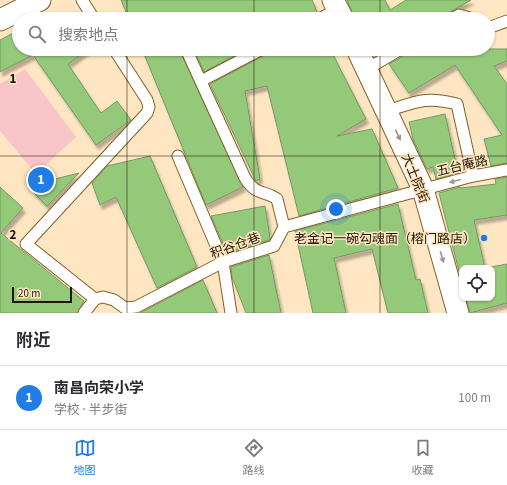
<!DOCTYPE html>
<html lang="zh">
<head>
<meta charset="utf-8">
<style>
  body { margin:0; font-family:"Source Sans 3","Noto Sans SC",sans-serif; background:#f7f7f7; color:#2b2b33 }
  .controls { position:absolute; right:12px; bottom:12px; display:grid; overflow:hidden; border-radius:8px; box-shadow:0 1px 3px #0004 }
  .controls button { width:36px; height:36px; display:grid; place-items:center; padding:0; border:0; border-bottom:1px solid #e1e1e2; background:#fff; color:#2b2b33; font:20px sans-serif }
  .scale { position:absolute; left:12px; bottom:10px; width:60px; box-sizing:border-box; padding-left:4px; border:2px solid #251601; border-top:0; font-size:11px; line-height:14px; white-space:nowrap; color:#251601; -webkit-text-stroke:3px #fee6c3; paint-order:stroke }
  .you { position:absolute; left:336px; top:209px; width:14px; height:14px; margin:-10px; border:3px solid #fff; border-radius:50%; background:#1a73e8; box-shadow:0 0 0 6px #1a73e833 }
  .badge { display:grid; place-items:center; width:26px; height:26px; border-radius:50%; background:#217ce5; color:#fff; font-size:13px; font-weight:700 }
  .pin { position:absolute; translate:-50% -50%; border:2px solid #fff; box-shadow:0 1px 4px #0006 }
  .list { margin:0; padding:0; list-style:none }
  h2 { display:flex; justify-content:space-between; align-items:center; height:52px; margin:0; padding:0 16px; font-size:17px }
  h2 small { font-size:13px; font-weight:400; color:#7c7c81 }
  .list li { display:grid; grid-template-columns:26px 1fr auto; gap:12px; align-items:center; box-sizing:border-box; height:64px; padding:0 16px; border-top:1px solid #e1e1e2 }
  .list b { display:block; font-size:15px; white-space:nowrap }
  .list p { margin:0; font-size:13px; white-space:nowrap; color:#7c7c81 }
  .list em { font-size:13px; font-style:normal; color:#7c7c81 }
  .icon { flex:none; width:22px; height:22px; fill:none; stroke:currentColor; stroke-width:2; stroke-linecap:round; stroke-linejoin:round }
  .map { position:relative; flex:none; width:507px; height:313px; overflow:hidden }
  .search { position:absolute; background:#fff; box-shadow:0 1px 3px #0004; left:12px; right:12px; top:12px; height:44px; display:flex; align-items:center; gap:10px; box-sizing:border-box; padding:0 14px; border-radius:22px; color:#7c7c81; font-size:15px }
  .sheet { height:116px; background:#fff }
  nav { display:flex; justify-content:space-around; align-items:center; box-sizing:border-box; height:56px; border-top:1px solid #e1e1e2; background:#fff; font-size:11px; color:#7c7c81 }
  nav a { display:grid; justify-items:center; gap:2px }
  nav .on { color:#217ce5 }
  .map>svg:first-child { display:block }
</style>
</head>
<body>
<div class="map">
<svg width="507" height="313" viewBox="0 0 507 313">
  <defs>
    <filter id="shadow"><feDropShadow dx="2.5" dy="4.5" stdDeviation="1" flood-color="#0004"/></filter>
  </defs>
  <rect width="100%" height="100%" fill="#fee6c3"/>
  <polygon fill="#f7c5c7" points="25,69 76,137 36,174 0,131 0,84"/>
  <g fill="#95c97a" stroke="#759963" filter="url(#shadow)">
    <polygon points="121,0 312,0 317,12 312,19 129,19"/>
    <polygon points="347,0 385,0 390,10 406,0 471,0 438,19 355,19"/>
    <polygon points="19,30 19,49 89,49 68,64 101,113 117,101 131,120 96,145 33,55 0,72 0,40"/>
    <polygon points="142,49 179,49 243,187 206,205"/>
    <polygon points="194,49 247,49 204,72"/>
    <polygon points="269,49 330,49 366,119 337,136 372,129 398,188 299,216 267,86 245,91 260,179 256,181 255,179 210,84 265,55"/>
    <polygon points="371,49 387,49 374,55"/>
    <polygon points="408,49 507,49 507,61 494,66 507,84 507,163 491,166 484,139 502,135 455,65 409,93 389,64 405,55"/>
    <polygon points="445,114 458,173 436,179 433,167 427,169 413,139 409,122"/>
    <polygon points="150,156 197,267 157,288 116,197 100,205 92,183 107,166"/>
    <polygon points="79,173 47,206 33,192 43,182"/>
    <polygon points="507,177 507,215 474,220 485,268 462,268 462,283 439,193 460,187 461,188 496,184 495,179"/>
    <polygon points="0,187 23,208 1,233 84,301 77,313 0,313"/>
    <polygon points="398,204 416,280 420,279 428,313 388,313 372,249 334,258 346,313 313,313 295,231"/>
    <polygon points="265,206 270,238 269,240 227,253 211,216"/>
    <polygon points="269,255 281,313 246,313 232,277 231,267"/>
    <polygon points="507,264 507,303 470,313 466,298 492,298 492,268 485,268"/>
    <polygon points="203,280 217,313 140,313"/>
  </g>
  <g fill="none" stroke-linecap="round" stroke-linejoin="round">
    <g stroke="#846027" stroke-width="13">
      <g id="service">
        <polyline points="82,0 94,19"/>
        <polyline points="319,19 338,9"/>
        <polyline points="452,19 459,15 474,19"/>
        <polyline points="488,28 507,21"/>
        <path d="M186 49 245 178C257 197 263 189 277 199L284 227"/>
        <polyline points="367,69 401,49"/>
        <polyline points="201,81 262,49"/>
        <path d="M387 111C416 102 425 96 457 104L473 176"/>
        <polyline points="178,156 223,262 231,313"/>
        <polyline points="95,299 26,244 147,113 149,107 147,100 114,49"/>
        <polyline points="84,313 95,299 103,297 114,300 125,308 136,307 223,262 274,246 284,227 473,176 507,170"/>
      </g>
    </g>
    <g stroke="#846027" stroke-width="23">
      <g id="minor">
        <polyline points="333,0 343,19"/>
        <polyline points="0,20 40,0"/>
        <polyline points="357,49 423,189 458,313"/>
      </g>
    </g>
    <use href="#service" stroke="#fff" stroke-width="11"/>
    <use href="#minor" stroke="#fff" stroke-width="21"/>
  </g>
  <defs><path id="oneway-solid" d="M-6-.8H1V-3.2L6.5 0L1 3.2V.8H-6Z"/></defs>
  <g fill="#9d968d">
    <use href="#oneway-solid" transform="translate(398 135) rotate(65)"/>
    <use href="#oneway-solid" transform="translate(455 181) rotate(165)"/>
    <use href="#oneway-solid" transform="translate(442 257) rotate(74)"/>
  </g>
  <path fill="none" stroke="#251601" stroke-width="1" stroke-opacity="0.55" d="M127 0V19M254 0V19M380 0V19M127 49V313M254 49V313M380 49V313M0 156H507"/>
  <circle fill="#217ce5" stroke="#fee6c3" stroke-width="1.5" cx="484" cy="238" r="4"/>
  <g text-anchor="middle" stroke-width="3" stroke-linejoin="round" paint-order="stroke">
    <g font-size="13" fill="#251601" stroke="#fee6c3">
      <text transform="translate(462 165) rotate(-13)" y="5">五台庵路</text>
      <text transform="translate(416 178) rotate(68)" y="5">大士院街</text>
      <text transform="translate(235 245) rotate(-20)" y="5">积谷仓巷</text>
    </g>
    <g font-size="13" fill="#251601" stroke="#fee6c3" text-anchor="end">
      <text x="476" y="243">老金记一碗勾魂面（榕门路店）</text>
    </g>
  </g>
  <g font-size="13" text-anchor="middle" font-weight="bold" fill="#251601" stroke="#fee6c3" stroke-width="3" stroke-linejoin="round" paint-order="stroke">
    <text x="13" y="83">1</text>
    <text x="13" y="239">2</text>
  </g>
</svg>
<div class="controls">
<button><svg class="icon" aria-label="locate" viewBox="0 0 24 24"><circle cx="12" cy="12" r="6"/><path d="M12 2v4M12 18v4M2 12h4M18 12h4"/></svg></button>
</div>
<div class="scale">20 m</div>
<div class="you"></div>
<div class="pin badge" style="left:41px;top:180px">1</div>
<div class="search"><svg class="icon" aria-label="search" viewBox="0 0 24 24"><circle cx="10" cy="10" r="6"/><path d="M15 15l6 6"/></svg>搜索地点</div>
</div>
<section class="sheet">
<h2>附近<small></small></h2>
<ul class="list">
<li><span class="badge">1</span><div><b>南昌向荣小学</b><p>学校 · 半步街</p></div><em>100 m</em></li>
</ul>
</section>
<nav>
<a class="on"><svg class="icon" aria-label="map" viewBox="0 0 24 24"><path d="M3 6l6-2 6 2 6-2v14l-6 2-6-2-6 2zM9 4v14M15 6v14"/></svg>地图</a>
<a><svg class="icon" aria-label="directions" viewBox="0 0 24 24"><path d="M12 3l9 9-9 9-9-9zM9 14v-3h6M13 9l2 2-2 2"/></svg>路线</a>
<a><svg class="icon" aria-label="saved" viewBox="0 0 24 24"><path d="M7 4h10v16l-5-4-5 4z"/></svg>收藏</a>
</nav>
</body>
</html>
